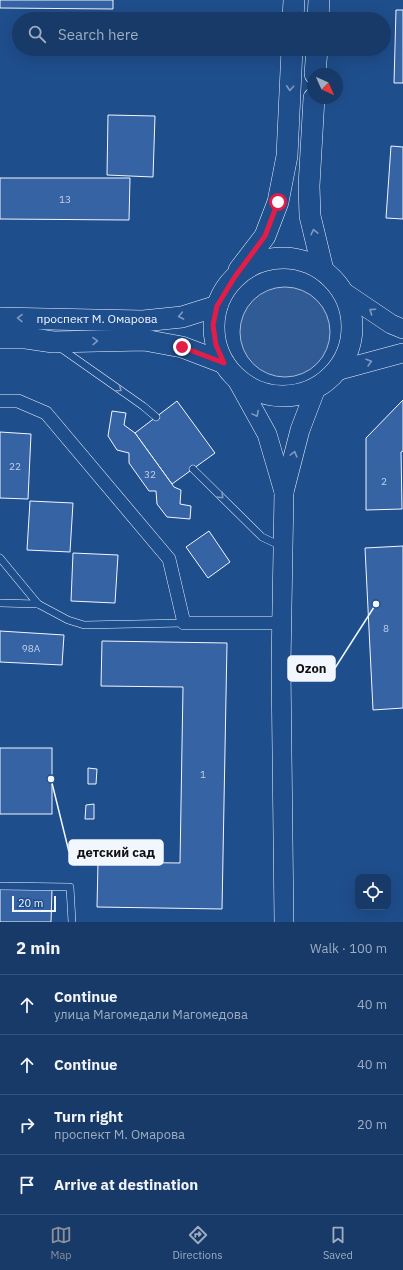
<!DOCTYPE html>
<html lang="en">
<head>
<meta charset="utf-8">
<style>
  body { margin:0; font-family:"IBM Plex Sans",sans-serif; background:#20416f; color:#f1f3f6 }
  .controls { position:absolute; right:12px; bottom:12px; display:grid; overflow:hidden; border-radius:8px; box-shadow:0 4px 16px #0002 }
  .controls button { width:36px; height:36px; display:grid; place-items:center; padding:0; border:0; border-bottom:1px solid #36547d; background:#173a69; color:#f1f3f6; font:20px sans-serif }
  .compass { position:absolute; left:307px; top:68px; width:36px; height:36px; border-radius:50%; background:#173a69; box-shadow:0 4px 16px #0002; rotate:135deg }
  .scale { position:absolute; left:12px; bottom:10px; width:44px; box-sizing:border-box; padding-left:4px; border:2px solid #f2f6ff; border-top:0; font-size:11px; line-height:14px; white-space:nowrap; color:#f2f6ff; -webkit-text-stroke:3px #1f4e8c; paint-order:stroke }
  .stop { position:absolute; width:12px; height:12px; margin:-9px; border:3px solid #e11d48; border-radius:50%; background:#fff }
  .stop.end { background:#e11d48; border-color:#fff; box-shadow:0 1px 4px #0008 }
  .list { margin:0; padding:0; list-style:none }
  h2 { display:flex; justify-content:space-between; align-items:center; height:52px; margin:0; padding:0 16px; font-size:17px }
  h2 small { font-size:13px; font-weight:400; color:#9eadc0 }
  .list li { display:grid; grid-template-columns:26px 1fr auto; gap:12px; align-items:center; box-sizing:border-box; height:60px; padding:0 16px; border-top:1px solid #36547d }
  .list b { display:block; font-size:15px; white-space:nowrap }
  .list p { margin:0; font-size:13px; white-space:nowrap; color:#9eadc0 }
  .list em { font-size:13px; font-style:normal; color:#9eadc0 }
  .icon { flex:none; width:22px; height:22px; fill:none; stroke:currentColor; stroke-width:2; stroke-linecap:round; stroke-linejoin:round }
  .map { position:relative; flex:none; width:403px; height:922px; overflow:hidden }
  .search { position:absolute; background:#173a69; box-shadow:0 4px 16px #0002; left:12px; right:12px; top:12px; height:44px; display:flex; align-items:center; gap:10px; box-sizing:border-box; padding:0 14px; border-radius:22px; color:#9eadc0; font-size:15px }
  .sheet { height:292px; background:#173a69 }
  nav { display:flex; justify-content:space-around; align-items:center; box-sizing:border-box; height:56px; border-top:1px solid #36547d; background:#173a69; font-size:11px; color:#9eadc0 }
  nav a { display:grid; justify-items:center; gap:2px }
  nav .on { color:#8c9099 }
  .map>svg:first-child { display:block }
</style>
</head>
<body>
<div class="map">
<svg width="403" height="922" viewBox="0 0 403 922">
  <rect width="100%" height="100%" fill="#1f4e8c"/>
  <circle fill="#305b95" stroke="#a8bbd7" cx="285" cy="332" r="45"/>
  <g fill="#3563a3" stroke="#f2f6ff">
    <polygon points="0,0 113,0 113,9 0,8"/>
    <polygon points="396,10 403,10 403,83 394,83"/>
    <polygon points="108,115 155,116 153,177 107,175"/>
    <polygon points="391,146 403,147 403,219 386,218"/>
    <polygon points="0,178 130,178 129,220 0,219"/>
    <polygon points="403,400 403,451 401,452 402,509 366,510 366,438"/>
    <polygon points="177,401 215,453 172,484 135,433"/>
    <polygon points="112,411 126,413 124,425 135,433 174,487 181,490 180,504 191,506 190,519 167,517 157,504 156,491 149,491 129,463 129,453 117,450 108,436"/>
    <polygon points="0,432 31,434 28,499 0,498"/>
    <polygon points="30,501 73,503 70,552 27,550"/>
    <polygon points="209,531 230,562 208,578 186,547"/>
    <polygon points="403,546 403,708 373,710 365,548"/>
    <polygon points="73,553 118,555 115,603 71,601"/>
    <polygon points="0,631 64,635 62,665 0,662"/>
    <polygon points="102,641 227,643 222,909 97,907 98,862 180,863 183,687 101,686"/>
    <rect x="0" y="748" width="52" height="66"/>
    <polygon points="88,768 97,769 96,784 88,784"/>
    <polygon points="94,804 94,819 85,819 86,805"/>
    <polygon points="0,888 52,889 51,922 0,922"/>
  </g>
  <g fill="none" stroke-linecap="round" stroke-linejoin="round">
    <g stroke="#f2f6ff" stroke-width="8">
      <g id="lane">
        <polyline points="59,347 143,406 156,417"/>
        <polyline points="193,469 262,537 281,546"/>
        <polyline points="0,558 38,604 68,620 84,625 184,623"/>
        <polyline points="0,603 38,604"/>
        <polyline points="0,886 70,887 72,922"/>
      </g>
    </g>
    <g stroke="#f2f6ff" stroke-width="14">
      <polyline id="street" points="0,401 18,401 46,413 169,559 184,623 282,623"/>
    </g>
    <g stroke="#f2f6ff" stroke-width="20">
      <g id="secondary">
        <polyline points="342,291 391,324 403,329"/>
        <polyline points="336,371 403,353"/>
        <polyline points="237,380 267,434 284,492"/>
        <polyline points="284,922 281,666 284,492 300,430 316,388"/>
      </g>
    </g>
    <g stroke="#f2f6ff" stroke-width="22">
      <g id="primary">
        <polyline points="293,19 294,0"/>
        <polyline points="318,19 319,0"/>
        <polyline points="315,74 317,49"/>
        <polyline points="314,98 309,186 310,216 323,270"/>
        <circle cx="283" cy="327" r="69"/>
        <polyline points="239,270 265,236 278,202 287,156 292,49"/>
        <polyline points="0,318 143,321 182,317 217,306"/>
        <polyline points="0,338 26,338 53,342 144,340 182,347 224,363"/>
      </g>
    </g>
    <use href="#lane" stroke="#1f4e8c" stroke-width="7"/>
    <use href="#street" stroke="#1f4e8c" stroke-width="13"/>
    <use href="#secondary" stroke="#1f4e8c" stroke-width="19"/>
    <use href="#primary" stroke="#1f4e8c" stroke-width="21"/>
  </g>
  <defs><path id="oneway-chevron" d="M-2-3.5L2.5 0L-2 3.5" fill="none" stroke-width="1.6" stroke-linecap="round" stroke-linejoin="round"/></defs>
  <g stroke="#7e9ac0">
    <use href="#oneway-chevron" transform="translate(290 88) rotate(93)"/>
    <use href="#oneway-chevron" transform="translate(314 232) rotate(-103)"/>
    <use href="#oneway-chevron" transform="translate(372 311) rotate(-146)"/>
    <use href="#oneway-chevron" transform="translate(181 316) rotate(169)"/>
    <use href="#oneway-chevron" transform="translate(20 318) rotate(-179)"/>
    <use href="#oneway-chevron" transform="translate(95 341) rotate(-1)"/>
    <use href="#oneway-chevron" transform="translate(369 362) rotate(-16)"/>
    <use href="#oneway-chevron" transform="translate(119 389) rotate(35)"/>
    <use href="#oneway-chevron" transform="translate(256 414) rotate(62)"/>
    <use href="#oneway-chevron" transform="translate(294 454) rotate(-75)"/>
    <use href="#oneway-chevron" transform="translate(221 496) rotate(45)"/>
  </g>
  <g fill="none" stroke-linecap="round" stroke-linejoin="round">
    <polyline stroke="#e11d48" stroke-width="5" points="182,347 224,363 216,345 213,325 217,306 234,278 265,236 278,202"/>
  </g>
  <g text-anchor="middle" stroke-width="3" stroke-linejoin="round" paint-order="stroke">
    <g font-size="10" fill="#c3d1e8">
      <text x="65" y="203">13</text>
      <text x="15" y="470">22</text>
      <text x="150" y="478">32</text>
      <text x="384" y="485">2</text>
      <text x="386" y="632">8</text>
      <text x="31" y="652">98А</text>
      <text x="203" y="778">1</text>
    </g>
    <g font-size="12" fill="#f2f6ff" stroke="#1f4e8c">
      <text x="97" y="323">проспект М. Омарова</text>
    </g>
  </g>
  <path fill="none" stroke="#f2f6ff" stroke-width="1.5" d="M376 604L335 668M51 779L69 852"/>
  <g fill="#f2f6ff" stroke="#1f4e8c" stroke-width="1.5">
    <circle cx="376" cy="604" r="4"/>
    <circle cx="51" cy="779" r="4"/>
  </g>
  <g fill="#f2f6ff" stroke="#f2f6ff" stroke-width="1.5">
    <rect x="288" y="656" width="47" height="25" rx="4"/>
    <rect x="69" y="840" width="94" height="25" rx="4"/>
  </g>
  <g font-size="13" text-anchor="middle" font-weight="bold" fill="#111">
    <text x="311" y="673">Ozon</text>
    <text x="116" y="857">детский сад</text>
  </g>
</svg>
<div class="controls">
<button><svg class="icon" aria-label="locate" viewBox="0 0 24 24"><circle cx="12" cy="12" r="6"/><path d="M12 2v4M12 18v4M2 12h4M18 12h4"/></svg></button>
</div>
<svg class="compass" viewBox="-18 -18 36 36"><path d="M0-13l5 13h-10z" fill="#e53935"/><path d="M0 13l5-13h-10z" fill="#9eadc0"/></svg>
<div class="scale">20 m</div>
<div class="stop" style="left:278px;top:202px"></div>
<div class="stop end" style="left:182px;top:347px"></div>
<div class="search"><svg class="icon" aria-label="search" viewBox="0 0 24 24"><circle cx="10" cy="10" r="6"/><path d="M15 15l6 6"/></svg>Search here</div>
</div>
<section class="sheet">
<h2>2 min<small>Walk · 100 m</small></h2>
<ul class="list">
<li><svg class="icon" aria-label="ahead" viewBox="0 0 24 24"><path d="M12 20V5M6 11l6-6 6 6"/></svg><div><b>Continue</b><p>улица Магомедали Магомедова</p></div><em>40 m</em></li>
<li><svg class="icon" aria-label="ahead" viewBox="0 0 24 24"><path d="M12 20V5M6 11l6-6 6 6"/></svg><div><b>Continue</b></div><em>40 m</em></li>
<li><svg class="icon" aria-label="right" viewBox="0 0 24 24"><path d="M7 20v-9h11M14 6l5 5-5 5"/></svg><div><b>Turn right</b><p>проспект М. Омарова</p></div><em>20 m</em></li>
<li><svg class="icon" aria-label="arrive" viewBox="0 0 24 24"><path d="M6 21V4h12l-3 4 3 4H6"/></svg><div><b>Arrive at destination</b></div></li>
</ul>
</section>
<nav>
<a class="on"><svg class="icon" aria-label="map" viewBox="0 0 24 24"><path d="M3 6l6-2 6 2 6-2v14l-6 2-6-2-6 2zM9 4v14M15 6v14"/></svg>Map</a>
<a><svg class="icon" aria-label="directions" viewBox="0 0 24 24"><path d="M12 3l9 9-9 9-9-9zM9 14v-3h6M13 9l2 2-2 2"/></svg>Directions</a>
<a><svg class="icon" aria-label="saved" viewBox="0 0 24 24"><path d="M7 4h10v16l-5-4-5 4z"/></svg>Saved</a>
</nav>
</body>
</html>
